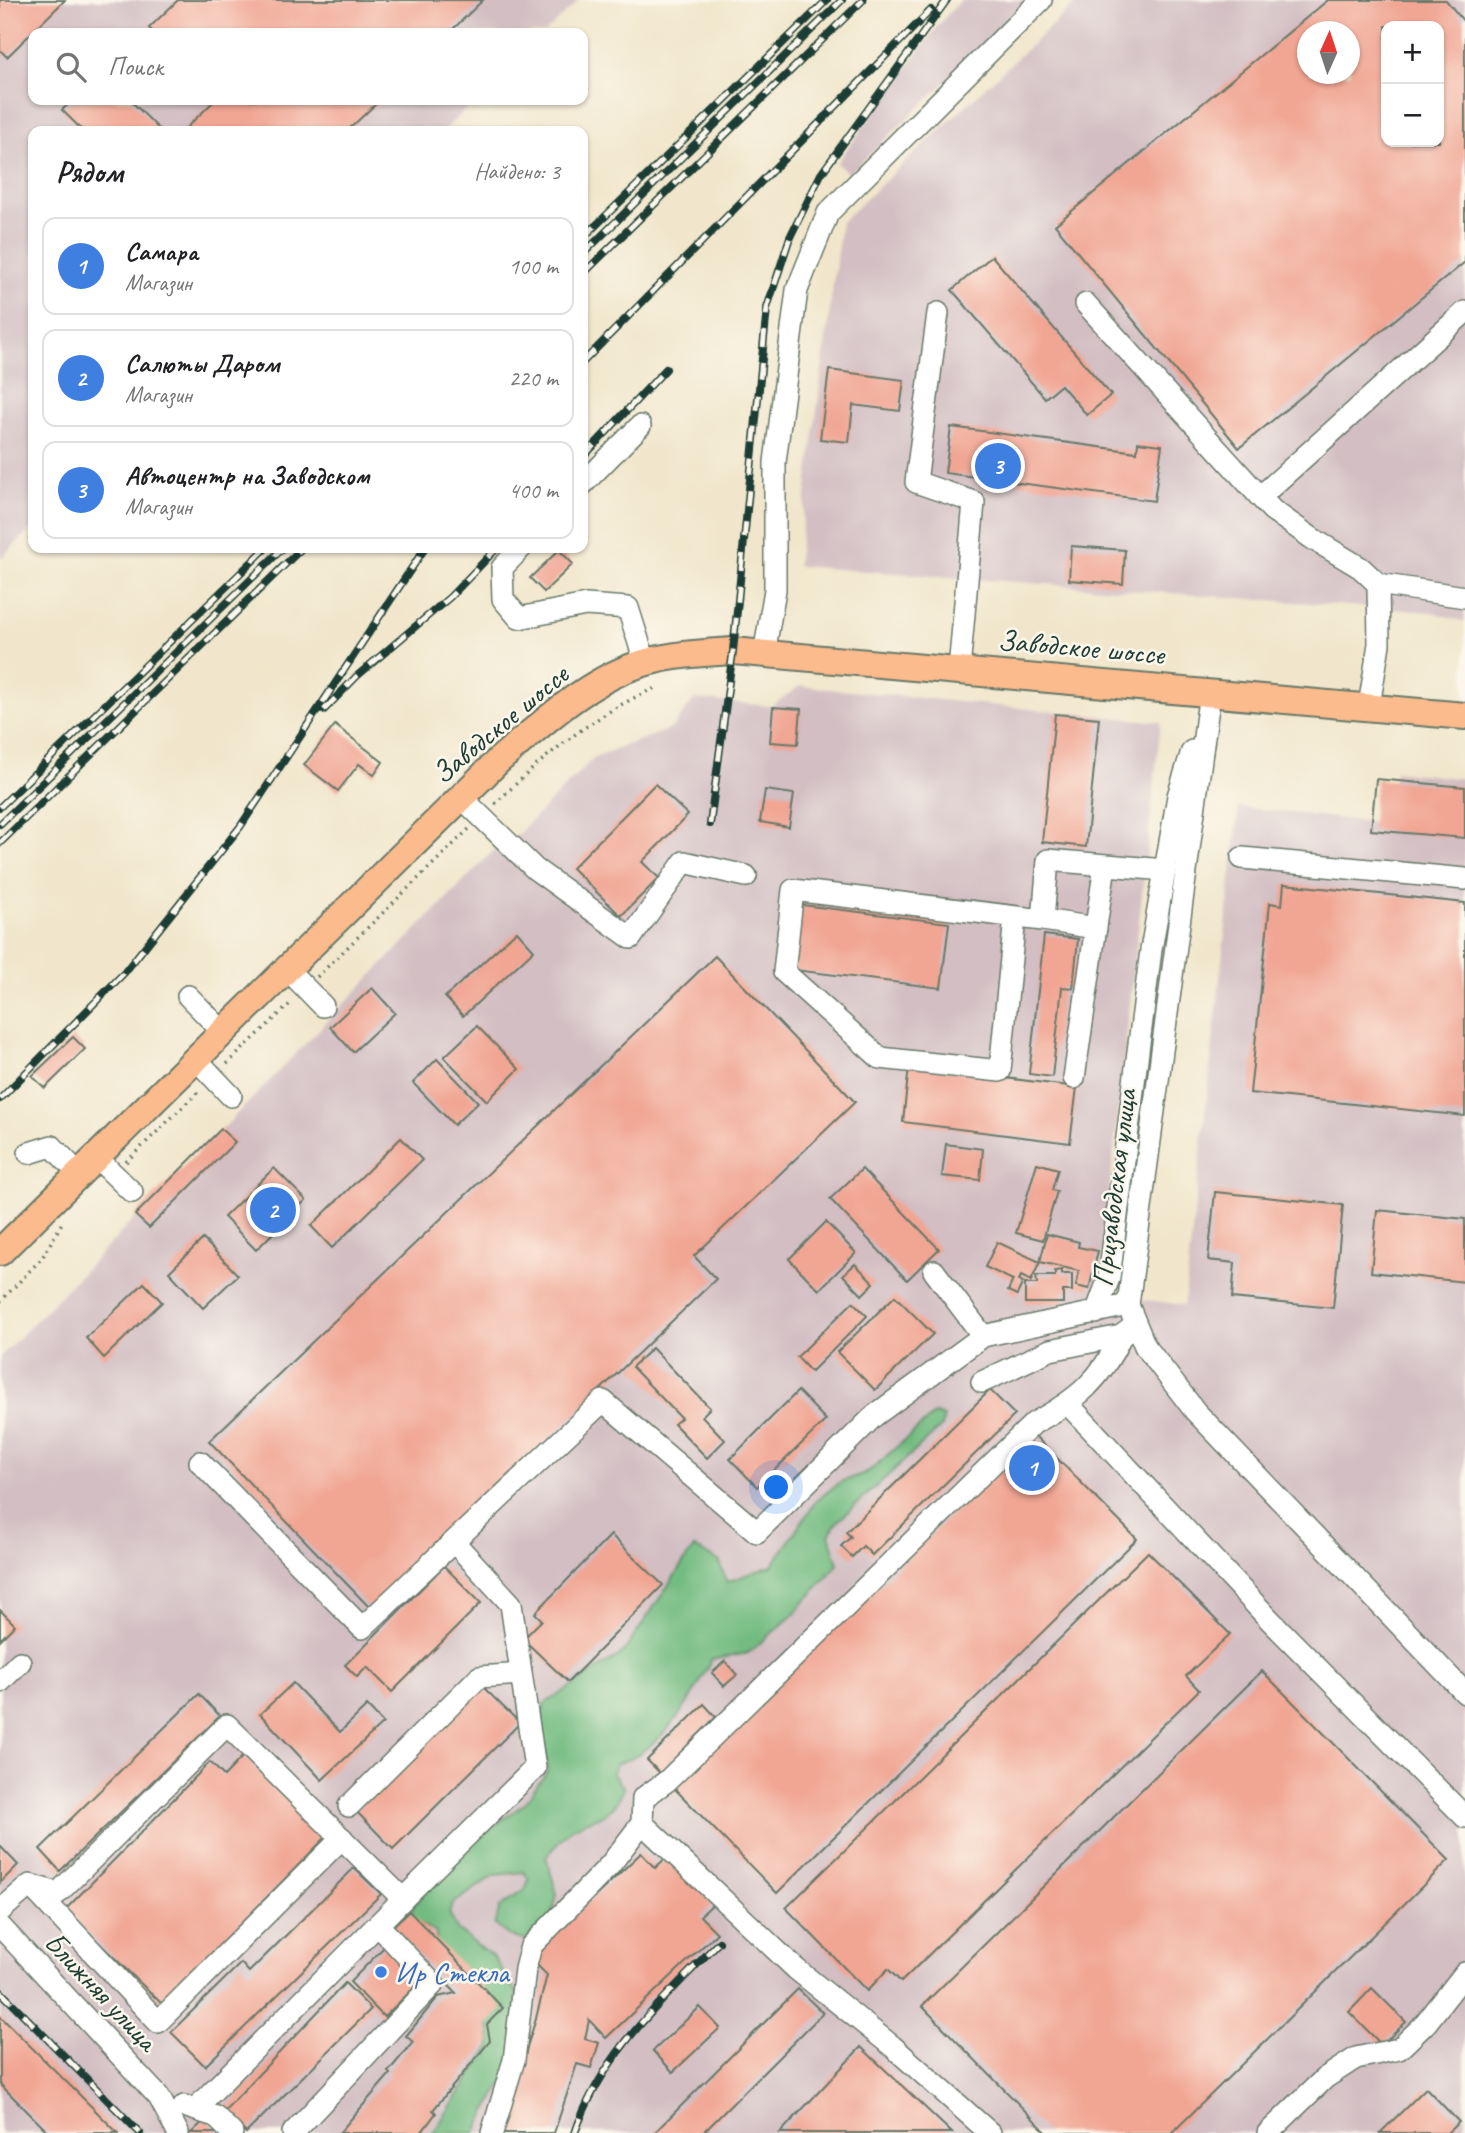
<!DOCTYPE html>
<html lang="ru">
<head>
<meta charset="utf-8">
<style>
  body { margin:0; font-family:Caveat,sans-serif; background:#f2f2f2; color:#202124 }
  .controls { position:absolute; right:21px; top:21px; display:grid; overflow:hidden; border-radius:14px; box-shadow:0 2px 5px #0004 }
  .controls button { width:63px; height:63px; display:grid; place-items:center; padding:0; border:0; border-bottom:2px solid #e0e0e0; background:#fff; color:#202124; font:35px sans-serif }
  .compass { position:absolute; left:1297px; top:21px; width:63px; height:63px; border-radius:50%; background:#fff; box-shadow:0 2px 5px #0004; rotate:3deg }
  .you { position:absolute; left:777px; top:1488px; width:24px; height:24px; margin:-18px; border:5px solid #fff; border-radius:50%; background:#1a73e8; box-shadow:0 0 0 10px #1a73e833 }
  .badge { display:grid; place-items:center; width:46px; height:46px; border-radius:50%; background:#b45309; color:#fff; font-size:23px; font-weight:700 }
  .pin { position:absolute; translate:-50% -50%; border:4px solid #fff; box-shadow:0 2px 7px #0006 }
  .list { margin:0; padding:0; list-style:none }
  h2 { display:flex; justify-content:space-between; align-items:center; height:91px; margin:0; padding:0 28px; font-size:30px }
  h2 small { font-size:23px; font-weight:400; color:#757577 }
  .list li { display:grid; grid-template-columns:46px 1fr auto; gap:21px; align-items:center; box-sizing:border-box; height:98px; margin:0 14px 14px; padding:0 14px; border:2px solid #e0e0e0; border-radius:14px }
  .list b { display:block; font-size:26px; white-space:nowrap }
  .list p { margin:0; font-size:23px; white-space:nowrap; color:#757577 }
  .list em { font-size:23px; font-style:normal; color:#757577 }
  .icon { flex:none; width:38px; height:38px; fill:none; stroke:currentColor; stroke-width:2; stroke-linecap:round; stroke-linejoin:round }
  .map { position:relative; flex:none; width:1465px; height:2133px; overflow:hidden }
  .search { position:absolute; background:#fff; box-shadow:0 2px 5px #0004; left:28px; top:28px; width:560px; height:77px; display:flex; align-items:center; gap:18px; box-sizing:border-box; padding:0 24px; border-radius:14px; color:#757577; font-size:26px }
  .panel { position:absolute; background:#fff; box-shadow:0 2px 5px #0004; left:28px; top:126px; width:560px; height:427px; border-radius:14px }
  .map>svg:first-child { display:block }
</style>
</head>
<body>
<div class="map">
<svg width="1465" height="2133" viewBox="0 0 1465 2133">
  <rect width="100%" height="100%" fill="#fbf7ec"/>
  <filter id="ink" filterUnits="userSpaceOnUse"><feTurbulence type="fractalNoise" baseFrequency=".0143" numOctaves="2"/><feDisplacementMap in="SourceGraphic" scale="14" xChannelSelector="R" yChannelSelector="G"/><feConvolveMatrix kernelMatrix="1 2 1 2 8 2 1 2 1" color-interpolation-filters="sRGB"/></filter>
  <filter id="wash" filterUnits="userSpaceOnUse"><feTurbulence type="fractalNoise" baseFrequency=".00686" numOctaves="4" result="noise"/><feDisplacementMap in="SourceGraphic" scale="28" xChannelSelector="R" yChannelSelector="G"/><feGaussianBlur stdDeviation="1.57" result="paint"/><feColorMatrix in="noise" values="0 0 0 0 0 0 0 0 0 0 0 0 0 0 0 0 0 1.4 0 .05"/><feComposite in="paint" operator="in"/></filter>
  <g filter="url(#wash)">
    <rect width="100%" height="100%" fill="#f1e6cb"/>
    <g fill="#d2bec3" fill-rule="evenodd">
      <polygon points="0,0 579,0 545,33 33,33 33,100 476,100 443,131 33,131 33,527 0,559"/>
      <polygon points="961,0 1032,0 849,174 837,163 939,24"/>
      <path d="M1079 0H1465V622L1432 612 797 566 841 222ZM1386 26H1439V142H1386ZM1308 32H1350V74H1308Z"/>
      <polygon points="800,686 1161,722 1098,1294 1184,1305 1239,807 1389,824 1395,771 1465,779 1465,2133 0,2133 0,1357 507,837 514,838 595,757 672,728 694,699 771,706"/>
    </g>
    <path fill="#73bc81" stroke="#497c5a" stroke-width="2" d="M935 1414 944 1417 941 1427 837 1522 829 1535 838 1564 793 1615 748 1653 711 1660C691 1702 663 1749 616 1764L612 1773 624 1788C607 1823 601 1812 573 1828 563 1834 554 1848 546 1857L557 1894 550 1924 527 1941 509 1936 495 1925 500 1907 525 1889 529 1880 524 1872 495 1875 454 1903 449 1912 457 1930 493 1957 517 1992 514 2062 475 2133H433L491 2046 488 2018 437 1969 436 1933 410 1917 413 1907 451 1858 525 1803 548 1770 540 1723 544 1704 623 1653 694 1547 720 1562 726 1582 772 1566 816 1501 840 1482 868 1472Z"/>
    <g id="blocks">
      <g fill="#f1a593" fill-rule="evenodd">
        <polygon points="0,0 65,0 7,57 0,50"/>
        <polygon points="178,0 483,0 449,33 154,33 149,28"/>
        <path d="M1328 0H1446L1465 23V262L1239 448 1055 225ZM1386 26H1439V142H1386ZM1308 32H1350V74H1308Z"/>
        <polygon points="73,100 130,100 161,131 83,131 62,110"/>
        <polygon points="215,100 380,100 347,131 183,131"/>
        <polygon points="992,256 1111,395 1087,415 1061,385 1045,398 952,290"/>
        <polygon points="829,370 904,380 900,411 853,405 849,442 820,439"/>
        <polygon points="951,427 1137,452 1138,442 1162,445 1154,501 945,473"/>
        <polygon points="1071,546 1125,550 1123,584 1069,580"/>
        <polygon points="559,550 573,564 544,592 530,578"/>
        <polygon points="773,707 801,709 798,744 770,742"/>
        <polygon points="1055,714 1099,718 1086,847 1042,842"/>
        <polygon points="335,725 383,762 374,775 359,764 338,791 304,765"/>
        <polygon points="1376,779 1465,787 1465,838 1371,830"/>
        <polygon points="655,784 688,815 642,862 659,878 621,916 572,868"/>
        <polygon points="765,790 794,794 789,827 760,822"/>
        <polygon points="1284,884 1465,903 1465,1116 1250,1093 1270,903 1282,905"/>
        <polygon points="802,905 949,923 941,988 794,970"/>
        <polygon points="517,931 534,950 463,1016 445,997"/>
        <polygon points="1044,935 1078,939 1073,988 1062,987 1052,1077 1029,1074"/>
        <polygon points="715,956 855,1102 694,1256 716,1279 371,1609 209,1441"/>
        <polygon points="372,988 395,1013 353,1052 330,1027"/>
        <polygon points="477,1026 519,1069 487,1101 444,1057"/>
        <polygon points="73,1037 85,1049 45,1088 32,1076"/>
        <polygon points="437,1059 478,1102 454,1125 413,1083"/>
        <polygon points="909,1066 1077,1087 1070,1143 903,1122"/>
        <polygon points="221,1129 235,1142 149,1228 135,1215"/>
        <polygon points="401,1138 422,1160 332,1248 311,1226"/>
        <polygon points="946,1144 983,1149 980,1180 942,1176"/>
        <polygon points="1037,1163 1058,1169 1052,1190 1057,1191 1043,1240 1016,1233"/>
        <polygon points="274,1168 306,1200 256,1250 224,1217"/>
        <polygon points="862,1169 939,1249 907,1280 830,1199"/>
        <polygon points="1215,1192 1343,1205 1333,1308 1232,1298 1235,1263 1208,1260"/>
        <polygon points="1377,1210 1465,1219 1465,1282 1371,1272"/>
        <polygon points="826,1222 856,1253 819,1290 789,1259"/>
        <polygon points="1047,1234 1079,1242 1078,1247 1098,1251 1089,1289 1076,1286 1079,1271 1040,1262"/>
        <polygon points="203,1239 238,1275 203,1308 169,1272"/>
        <polygon points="997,1242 1040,1262 1031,1281 1021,1276 1019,1280 1023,1282 1017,1295 1008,1291 1013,1280 985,1267"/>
        <polygon points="855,1264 874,1283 862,1295 843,1275"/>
        <polygon points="1062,1270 1062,1274 1072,1274 1072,1291 1063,1291 1063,1303 1025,1303 1025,1284 1037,1284 1036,1276 1055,1276 1055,1271"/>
        <polygon points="144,1283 162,1302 104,1358 86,1338"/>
        <polygon points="895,1296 933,1334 875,1390 837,1352"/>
        <polygon points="853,1302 867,1316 811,1372 797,1357"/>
        <polygon points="652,1348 710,1408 702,1416 725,1440 707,1458 674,1424 681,1418 632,1367"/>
        <polygon points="990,1390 1015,1415 872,1555 863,1546 852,1557 841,1546 851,1537 846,1532"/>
        <polygon points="798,1391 826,1420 757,1487 730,1459"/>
        <polygon points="1033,1434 1137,1539 777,1893 674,1788"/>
        <polygon points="611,1535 663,1585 568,1682 523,1639 542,1620 535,1613"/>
        <polygon points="1148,1552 1230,1634 1186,1676 1199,1690 901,1982 888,1969 867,1991 786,1908"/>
        <polygon points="444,1566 481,1603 392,1692 367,1667 357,1677 345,1665"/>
        <polygon points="0,1610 15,1625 0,1640"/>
        <polygon points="725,1661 737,1675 724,1686 712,1673"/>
        <polygon points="1262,1671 1449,1860 1172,2133 1047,2133 922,2006"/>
        <polygon points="293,1683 340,1732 367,1706 383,1723 322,1780 260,1714"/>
        <polygon points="482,1686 520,1723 393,1849 356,1811"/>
        <polygon points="199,1694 220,1716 60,1871 40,1849"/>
        <polygon points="704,1704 716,1717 660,1773 647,1760"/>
        <polygon points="243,1756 326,1837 162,2004 65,1910 210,1762 224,1776"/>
        <polygon points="0,1846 18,1865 0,1883"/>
        <polygon points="641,1853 655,1868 668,1856 713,1904 700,1916 717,1933 606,2038 589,2020 585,2039 599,2043 591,2068 577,2064 554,2133 499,2133 535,2022 547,1975 530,1958"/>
        <polygon points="354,1868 381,1894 205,2066 171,2032 241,1963 249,1972"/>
        <polygon points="409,1911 503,2008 487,2024 490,2041 433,2110 436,2113 421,2133 339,2133 390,2074 388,2072 413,2042 406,2036 438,1997 456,1993 392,1927"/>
        <polygon points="385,1946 420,1982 384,2017 350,1982"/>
        <polygon points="345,1983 371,2009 246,2133 224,2111"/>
        <polygon points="1372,1988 1406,2022 1382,2045 1349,2012"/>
        <polygon points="798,1989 823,2013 703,2133 654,2133"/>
        <polygon points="700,2007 720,2028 673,2072 653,2051"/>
        <polygon points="0,2016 118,2133 49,2133 0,2084"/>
        <polygon points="861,2047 952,2133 780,2133"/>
        <polygon points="1426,2088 1459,2122 1447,2133 1380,2133"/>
        <polygon points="206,2119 218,2133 191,2133"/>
      </g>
    </g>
  </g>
  <g filter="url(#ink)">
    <use href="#blocks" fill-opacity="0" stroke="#687869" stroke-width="2"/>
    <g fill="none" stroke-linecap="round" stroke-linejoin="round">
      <g stroke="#687869" stroke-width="24">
        <g id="minor">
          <polyline points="1086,304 1272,510 1313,539 1361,568 1378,584 1379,644 1369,706"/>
          <polyline points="938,313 916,482 974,502 959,670"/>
          <polyline points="583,484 640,426"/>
          <polyline points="1260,497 1465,312"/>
          <polyline points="521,548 502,568 503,599 519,618 586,605 628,608 645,662"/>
          <polyline points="1378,584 1465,597"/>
          <polyline points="764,654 775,590 775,462 797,290 828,213 1041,0"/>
          <polyline points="1210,692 1128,1305 1145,1346 1195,1411 1465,1693"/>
          <polyline points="462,798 535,869 631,938 684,862 746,876"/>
          <polyline points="1242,858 1465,879"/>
          <polyline points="1015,917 1000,1071 880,1058 784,972 793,890 1043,920 1048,860 1165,870"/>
          <polyline points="1043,920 1096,928"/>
          <polyline points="287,969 323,1006"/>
          <polyline points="188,996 223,1032"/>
          <polyline points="196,1059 231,1096"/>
          <polyline points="1074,1078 1105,865"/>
          <polyline points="29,1153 52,1146 79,1174"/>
          <polyline points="96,1157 132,1192"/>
          <polyline points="934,1271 983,1336"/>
          <polyline points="1096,1313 1109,1278 1151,950 1178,796 1192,751"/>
          <polyline points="982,1382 1050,1350 1121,1336 1129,1330"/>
          <polyline points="1068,1404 1270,1620 1465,1817"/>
          <polyline points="200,1462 362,1628 603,1401 757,1532 874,1416 983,1336 1128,1305"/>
          <polyline points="0,1682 20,1662"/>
          <polyline points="349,1806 479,1677 521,1674"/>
          <polyline points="642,1823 796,1969 892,2046 990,2133"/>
          <polyline points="31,1886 158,2022 342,1838"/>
          <polyline points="403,1899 535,1768 511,1604 454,1542"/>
          <polyline points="0,1911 30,1885 58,1893 227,1725 403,1899 195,2109"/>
          <polyline points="0,1926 159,2097 178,2133"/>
          <polyline points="184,2106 215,2116 232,2133"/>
          <polyline points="293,2133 433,1984 378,1925"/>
          <path d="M492 2133 514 2060 525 1969 531 1946 610 1865 642 1823 643 1798 667 1781 1034 1423C1077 1400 1101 1380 1121 1336"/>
          <polyline points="1268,2133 1325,2078 1356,2058 1399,2049 1426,2023 1465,1973"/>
        </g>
      </g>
      <g stroke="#687869" stroke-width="30">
        <path id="major" d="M0 1252 498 761C543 723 589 678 647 662 675 654 704 653 733 651L1465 716"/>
      </g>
      <g stroke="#687869" stroke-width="3.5" stroke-dasharray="2 5" stroke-linecap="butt">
        <path d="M495 804C545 755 593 715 657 687"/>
        <polyline points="317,977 470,828"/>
        <polyline points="227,1064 292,1002"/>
        <polyline points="126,1162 201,1089"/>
        <polyline points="0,1302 42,1258 62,1223"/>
      </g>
      <use href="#minor" stroke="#fff" stroke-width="21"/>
      <use href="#major" stroke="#fbbb8c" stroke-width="26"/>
      <g stroke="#1f3d34" stroke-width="8">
        <g id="rail">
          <polyline points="583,238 827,0"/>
          <polyline points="583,254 842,0"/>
          <polyline points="583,274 863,0"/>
          <polyline points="583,362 931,10"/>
          <polyline points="583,457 666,369"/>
          <polyline points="324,710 357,676 450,597 497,548"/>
          <polyline points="0,807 266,548"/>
          <polyline points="0,824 283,548"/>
          <polyline points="710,824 733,651 767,308 790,237 821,174 947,0"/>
          <polyline points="0,843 302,548"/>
          <polyline points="0,1099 124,973 240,827 425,548"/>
          <polyline points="0,1991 140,2133"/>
          <path d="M575 2133C603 2052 661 2002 719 1942"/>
        </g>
      </g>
      <use href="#rail" stroke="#fbf7ec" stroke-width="5" stroke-dasharray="16" stroke-linecap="butt"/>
    </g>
  </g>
  <circle fill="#3f7fe0" stroke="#fbf7ec" stroke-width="2.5" cx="381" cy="1972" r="7"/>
  <g text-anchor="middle" stroke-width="5" stroke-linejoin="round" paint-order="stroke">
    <g font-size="30" fill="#1f3d34" stroke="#fbf7ec">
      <text transform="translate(1081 647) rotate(5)" y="10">Заводское шоссе</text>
      <text transform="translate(500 724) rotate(-40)" y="10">Заводское шоссе</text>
      <text transform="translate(1114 1188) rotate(-83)" y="10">Призаводская улица</text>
      <text transform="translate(101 1991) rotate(47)" y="10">Ближняя улица</text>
    </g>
    <g font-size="30" fill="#366cbe" stroke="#fbf7ec" text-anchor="start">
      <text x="395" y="1982">Ир Стекла</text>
    </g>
  </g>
</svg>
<div class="controls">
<button>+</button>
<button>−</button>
</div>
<svg class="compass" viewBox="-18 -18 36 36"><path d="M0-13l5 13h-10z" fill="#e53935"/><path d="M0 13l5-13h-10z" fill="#757577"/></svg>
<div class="you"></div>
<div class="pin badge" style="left:1032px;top:1468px;background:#3f7fe0">1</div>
<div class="pin badge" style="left:273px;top:1210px;background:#3f7fe0">2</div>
<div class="pin badge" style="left:998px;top:466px;background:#3f7fe0">3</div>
<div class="search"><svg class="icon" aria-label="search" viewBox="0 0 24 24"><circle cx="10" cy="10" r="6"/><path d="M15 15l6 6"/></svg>Поиск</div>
<section class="panel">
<h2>Рядом<small>Найдено: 3</small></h2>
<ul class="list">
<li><span class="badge" style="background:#3f7fe0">1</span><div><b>Самара</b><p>Магазин</p></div><em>100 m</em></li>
<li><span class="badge" style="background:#3f7fe0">2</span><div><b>Салюты Даром</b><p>Магазин</p></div><em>220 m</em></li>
<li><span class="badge" style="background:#3f7fe0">3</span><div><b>Автоцентр на Заводском</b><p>Магазин</p></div><em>400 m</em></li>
</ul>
</section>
</div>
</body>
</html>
